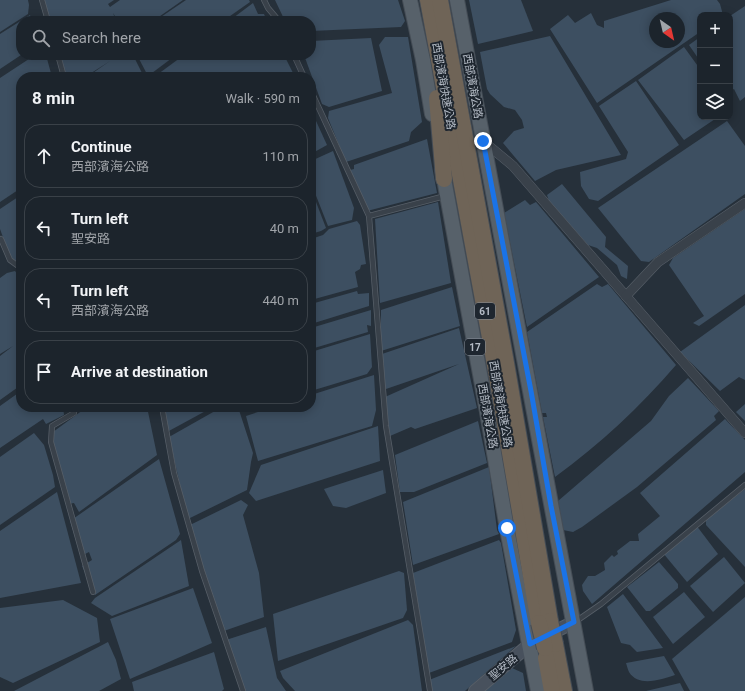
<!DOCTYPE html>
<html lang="en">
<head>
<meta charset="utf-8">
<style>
  body { margin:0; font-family:Roboto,"Noto Sans TC",sans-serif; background:#293038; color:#f1f3f6 }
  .controls { position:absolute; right:12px; top:12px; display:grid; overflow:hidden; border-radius:8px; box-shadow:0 2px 10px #0003 }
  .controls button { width:36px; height:36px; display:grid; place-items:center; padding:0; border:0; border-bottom:1px solid #3a4148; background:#1c242c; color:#f1f3f6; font:20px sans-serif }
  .compass { position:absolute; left:649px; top:12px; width:36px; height:36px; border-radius:50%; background:#1c242c; box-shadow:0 2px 10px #0003; rotate:146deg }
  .stop { position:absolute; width:12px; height:12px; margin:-9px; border:3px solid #1a73e8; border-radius:50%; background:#fff }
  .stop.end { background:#1a73e8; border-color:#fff; box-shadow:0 1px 4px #0008 }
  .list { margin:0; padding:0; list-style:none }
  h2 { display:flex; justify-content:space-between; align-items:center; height:52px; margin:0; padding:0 16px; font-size:17px }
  h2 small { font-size:13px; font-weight:400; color:#a0a4a9 }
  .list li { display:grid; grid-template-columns:26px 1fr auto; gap:12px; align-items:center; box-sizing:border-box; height:64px; margin:0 8px 8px; padding:0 8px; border:1px solid #3a4148; border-radius:16px }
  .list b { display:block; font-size:15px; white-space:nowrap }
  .list p { margin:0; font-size:13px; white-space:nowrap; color:#a0a4a9 }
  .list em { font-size:13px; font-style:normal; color:#a0a4a9 }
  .icon { flex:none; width:22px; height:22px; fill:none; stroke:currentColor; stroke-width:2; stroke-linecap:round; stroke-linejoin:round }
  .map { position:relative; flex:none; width:745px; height:691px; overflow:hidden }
  .search { position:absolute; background:#1c242c; box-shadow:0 2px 10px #0003; left:16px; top:16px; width:300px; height:44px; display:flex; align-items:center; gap:10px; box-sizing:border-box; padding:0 14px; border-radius:16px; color:#a0a4a9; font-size:15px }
  .panel { position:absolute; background:#1c242c; box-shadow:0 2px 10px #0003; left:16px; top:72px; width:300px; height:340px; border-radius:16px }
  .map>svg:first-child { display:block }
</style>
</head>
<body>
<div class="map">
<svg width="745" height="691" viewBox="0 0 745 691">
  <rect width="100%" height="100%" fill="#26303a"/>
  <g fill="#3d4f61" fill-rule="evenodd">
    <polygon points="0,0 28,0 29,5 28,14 0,32"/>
    <polygon points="44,0 114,0 108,4 110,7 120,0 183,0 153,21 118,21 113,13 116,21 50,21"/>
    <polygon points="186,0 249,0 250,2 223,21 155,21"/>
    <polygon points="275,0 398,0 405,21 401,27 311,31 311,21 285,21"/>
    <polygon points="469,0 521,0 533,31 478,44"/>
    <path d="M671 0H717L720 4 723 15H700V32L597 103 550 29 568 15 575 23 591 13 597 25 604 28V21ZM655 18H679V42H655Z"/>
    <polygon points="253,3 258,14 264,14 267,21 229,21"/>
    <polygon points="745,6 745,97 740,101 734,89 730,91 730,16"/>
    <polygon points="30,15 32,21 21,21 21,55 0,69 0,34"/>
    <polygon points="550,36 621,155 556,170 535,181 503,143 514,131 524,128 522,120 515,110 504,107 490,94 487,89 480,52"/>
    <polygon points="385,37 408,37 422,122 411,132 409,141 346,162 328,118 329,111 392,93 379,45"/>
    <polygon points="700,37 700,61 689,45"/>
    <polygon points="371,38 382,91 329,107 322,104 304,55 311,55 311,41"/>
    <polygon points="684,47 700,69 700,117 718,117 684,140 638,80"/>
    <polygon points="35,55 46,55 52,77 21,77 21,188 0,202 0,78"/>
    <polygon points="60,55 133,55 144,77 87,77 110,61 85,77 66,77"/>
    <polygon points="137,55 176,55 148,76"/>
    <polygon points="184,55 284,55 295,77 154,77"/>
    <polygon points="636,81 679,145 598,201 589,199 581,186 580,172 626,159 628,152 599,106"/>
    <polygon points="311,110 327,145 311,154"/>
    <polygon points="727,121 745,146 745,194 649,262 641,261 598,208"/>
    <polygon points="427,139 437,193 367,211 350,170 354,169 354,165"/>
    <polygon points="333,151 354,208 352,220 328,226 311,183 311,161"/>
    <polygon points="562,184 606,237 605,247 628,266 627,279 621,276 617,265 597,248 588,245 549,201 547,195"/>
    <polygon points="311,189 326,228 321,231 311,234"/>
    <polygon points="21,195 21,268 11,259 0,229 0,209"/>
    <polygon points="525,200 530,205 536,202 599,277 527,327 504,213"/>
    <polygon points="438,202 451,283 380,303 375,219"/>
    <polygon points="745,209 745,294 699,326 693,323 704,316 669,265 673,258"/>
    <polygon points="357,221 360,225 366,264 361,265 360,269 355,272 358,287 311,300 311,239 323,235 329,229"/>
    <polygon points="15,271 21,279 21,385 0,400 0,356 13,346 0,354 0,278 7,273"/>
    <path d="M597 284 602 287 608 284 676 365C640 407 600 444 555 477L543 417H547L546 413H542L527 332Z"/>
    <polygon points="452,287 460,326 381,351 381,310"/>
    <polygon points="357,291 358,294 369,293 369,306 311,324 311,304"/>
    <polygon points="745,305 745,380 739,377 720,391 680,352"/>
    <polygon points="371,310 371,326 367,325 368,332 311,349 311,328"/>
    <polygon points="459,328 477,408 415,429 411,427 390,436 385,397 459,364 386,389 383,387 382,354"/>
    <polygon points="370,334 372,367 367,374 311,391 311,352"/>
    <polygon points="374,375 376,410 372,426 258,461 246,416 273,407 311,407 311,395"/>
    <polygon points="688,378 719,411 714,416 716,420 637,487 582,527 573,532 563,530 558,501 651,421 669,396"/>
    <polygon points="21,391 21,407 63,407 64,415 46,424 43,419 0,448 0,406"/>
    <polygon points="745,404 745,421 736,412"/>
    <polygon points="87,407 147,407 157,455 79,512 74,503 68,504 49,440 53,432"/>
    <polygon points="161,407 213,407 167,432"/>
    <polygon points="222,407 238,407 253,453 251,462 247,490 188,519 169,437"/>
    <polygon points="725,419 745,440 745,472 592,604 583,591 582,585 588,576 595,576 605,570 604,563 612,555 614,557 618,554 617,551 630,541 639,541 638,534 660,516 640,493"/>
    <polygon points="478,421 487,463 414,492 400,492 395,455"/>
    <polygon points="378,426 380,461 256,501 249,493 261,465"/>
    <polygon points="34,433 44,445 53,475 55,487 0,525 0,457"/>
    <polygon points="159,459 180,534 176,540 95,595 82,566 92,560 89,552 81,556 70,521"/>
    <polygon points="489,467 497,530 499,534 413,565 403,502"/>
    <polygon points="383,470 386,493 346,508 333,506 324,489"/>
    <polygon points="745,489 745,567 706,525 706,520"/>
    <polygon points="57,492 81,583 0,598 0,531"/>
    <polygon points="241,500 248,505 243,515 259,573 264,617 221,632 190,525"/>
    <polygon points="696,525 718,554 687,582 663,553"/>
    <polygon points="181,540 189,586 112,616 91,603 95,598"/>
    <polygon points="499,540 501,543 516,630 512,642 429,673 413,573"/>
    <polygon points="724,557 745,583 713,612 690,586"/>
    <polygon points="659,562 678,584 678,588 650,611 646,611 627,587"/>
    <polygon points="399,571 404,573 407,610 403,618 278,661 273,614"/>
    <polygon points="193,588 212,643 130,679 110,619"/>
    <polygon points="684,592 705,617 673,644 653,617"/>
    <polygon points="623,594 663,648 637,652 630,645 621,643 607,607"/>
    <polygon points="745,597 745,691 690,691 672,659"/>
    <polygon points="63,600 97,618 100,642 13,683 0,677 0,608"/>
    <polygon points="408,620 413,625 422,691 295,691 283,678 280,671"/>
    <polygon points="266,627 277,678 286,691 242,691 226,640"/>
    <polygon points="108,642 116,660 121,679 99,691 14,691"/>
    <polygon points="516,646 465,691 431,691 429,680"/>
    <polygon points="214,652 224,689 222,691 134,691 132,682"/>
    <path d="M664 656 675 675C662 679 639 688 629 672 628 670 627 666 626 663Z"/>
    <polygon points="512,668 523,673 526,691 485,691"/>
    <polygon points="680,683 684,691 646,691"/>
  </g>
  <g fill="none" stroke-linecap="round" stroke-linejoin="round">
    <g stroke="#575f68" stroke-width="6">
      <g id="lane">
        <polyline points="42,0 48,21"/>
        <polyline points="264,0 268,8 279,21"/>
        <polyline points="58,55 64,77"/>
        <polyline points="294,55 304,77"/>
        <polyline points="311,91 369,216 386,426 430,691"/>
        <polyline points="369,216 445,196"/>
        <polyline points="0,240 1,239 10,260 21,268"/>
        <polyline points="72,407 74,413 52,426 51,442 93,592"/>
        <polyline points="162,407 174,473 202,571 243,691"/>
        <polyline points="575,622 601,604 745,485"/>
      </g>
    </g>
    <g stroke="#575f68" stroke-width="10">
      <g id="street">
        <polyline points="483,141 513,166 745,433"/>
        <polyline points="626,296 658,262 745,203"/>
      </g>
    </g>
    <g stroke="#575f68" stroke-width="14">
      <polyline id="secondary" points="475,691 530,644 574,622"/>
    </g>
    <g stroke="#454d56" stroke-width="16">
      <g id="primary">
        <polyline points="410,0 423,60 432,114"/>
        <polyline points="457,0 586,691"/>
        <polyline points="442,168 487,412 507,529 538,691"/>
      </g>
    </g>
    <g stroke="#444c55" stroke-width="18">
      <g id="highway">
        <polyline points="428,0 495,365 539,623"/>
        <polyline points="440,0 506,363 550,621"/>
        <polyline points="437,98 444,179"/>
        <polyline points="555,644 564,691"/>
        <polyline points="546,658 552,691"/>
      </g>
    </g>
    <use href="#lane" stroke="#39414a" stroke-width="4.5"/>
    <use href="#street" stroke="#39414a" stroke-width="9"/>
    <use href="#secondary" stroke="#48515d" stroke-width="12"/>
    <use href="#primary" stroke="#57616a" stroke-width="14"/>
    <use href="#highway" stroke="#6f6457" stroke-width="16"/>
    <g stroke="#444c55" stroke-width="18" stroke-linecap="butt">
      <g id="highway-bridge">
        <polyline points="550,621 555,644"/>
        <polyline points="539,623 545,648"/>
      </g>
    </g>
    <use href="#highway-bridge" stroke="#6f6457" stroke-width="16"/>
  </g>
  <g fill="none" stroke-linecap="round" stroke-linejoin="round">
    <polyline stroke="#1a73e8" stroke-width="5" points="483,141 531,391 551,506 574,622 530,644 507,528"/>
  </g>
  <g text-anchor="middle" stroke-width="4" stroke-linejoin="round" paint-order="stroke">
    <g fill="#1e262f" stroke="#888f99" stroke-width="1">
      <rect x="475" y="303" width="20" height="16" rx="3"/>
      <rect x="465" y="339" width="20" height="16" rx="3"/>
    </g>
    <g font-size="10" font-weight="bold" fill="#b5bcc6">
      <text x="485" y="315">61</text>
      <text x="475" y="351">17</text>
    </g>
    <g font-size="11" fill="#b5bcc6" stroke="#1e262f">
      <text transform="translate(444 86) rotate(80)" y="4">西部濱海快速公路</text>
      <text transform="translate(473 86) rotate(80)" y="4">西部濱海公路</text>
      <text transform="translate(501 404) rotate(80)" y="4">西部濱海快速公路</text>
      <text transform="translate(488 416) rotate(80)" y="4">西部濱海公路</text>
      <text transform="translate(503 667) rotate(-40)" y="4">聖安路</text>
    </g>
  </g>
</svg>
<div class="controls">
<button>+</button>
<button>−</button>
<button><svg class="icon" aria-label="layers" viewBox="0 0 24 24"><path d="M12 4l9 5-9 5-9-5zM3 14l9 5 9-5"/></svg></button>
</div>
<svg class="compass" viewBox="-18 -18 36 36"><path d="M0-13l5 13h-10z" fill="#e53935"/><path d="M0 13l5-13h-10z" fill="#a0a4a9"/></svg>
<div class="stop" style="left:507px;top:528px"></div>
<div class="stop end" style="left:483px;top:141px"></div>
<div class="search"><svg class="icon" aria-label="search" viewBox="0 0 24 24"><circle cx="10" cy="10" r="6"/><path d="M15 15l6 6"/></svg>Search here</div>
<section class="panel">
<h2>8 min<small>Walk · 590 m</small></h2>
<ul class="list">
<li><svg class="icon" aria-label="ahead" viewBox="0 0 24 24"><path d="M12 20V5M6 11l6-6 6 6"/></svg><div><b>Continue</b><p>西部濱海公路</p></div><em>110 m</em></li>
<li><svg class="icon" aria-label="left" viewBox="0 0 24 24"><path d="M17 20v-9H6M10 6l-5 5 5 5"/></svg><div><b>Turn left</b><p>聖安路</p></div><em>40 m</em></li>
<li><svg class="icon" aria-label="left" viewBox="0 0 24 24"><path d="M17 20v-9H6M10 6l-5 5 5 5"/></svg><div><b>Turn left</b><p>西部濱海公路</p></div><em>440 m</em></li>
<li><svg class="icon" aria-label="arrive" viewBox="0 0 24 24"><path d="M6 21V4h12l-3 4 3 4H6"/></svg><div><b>Arrive at destination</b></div></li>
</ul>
</section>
</div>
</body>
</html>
